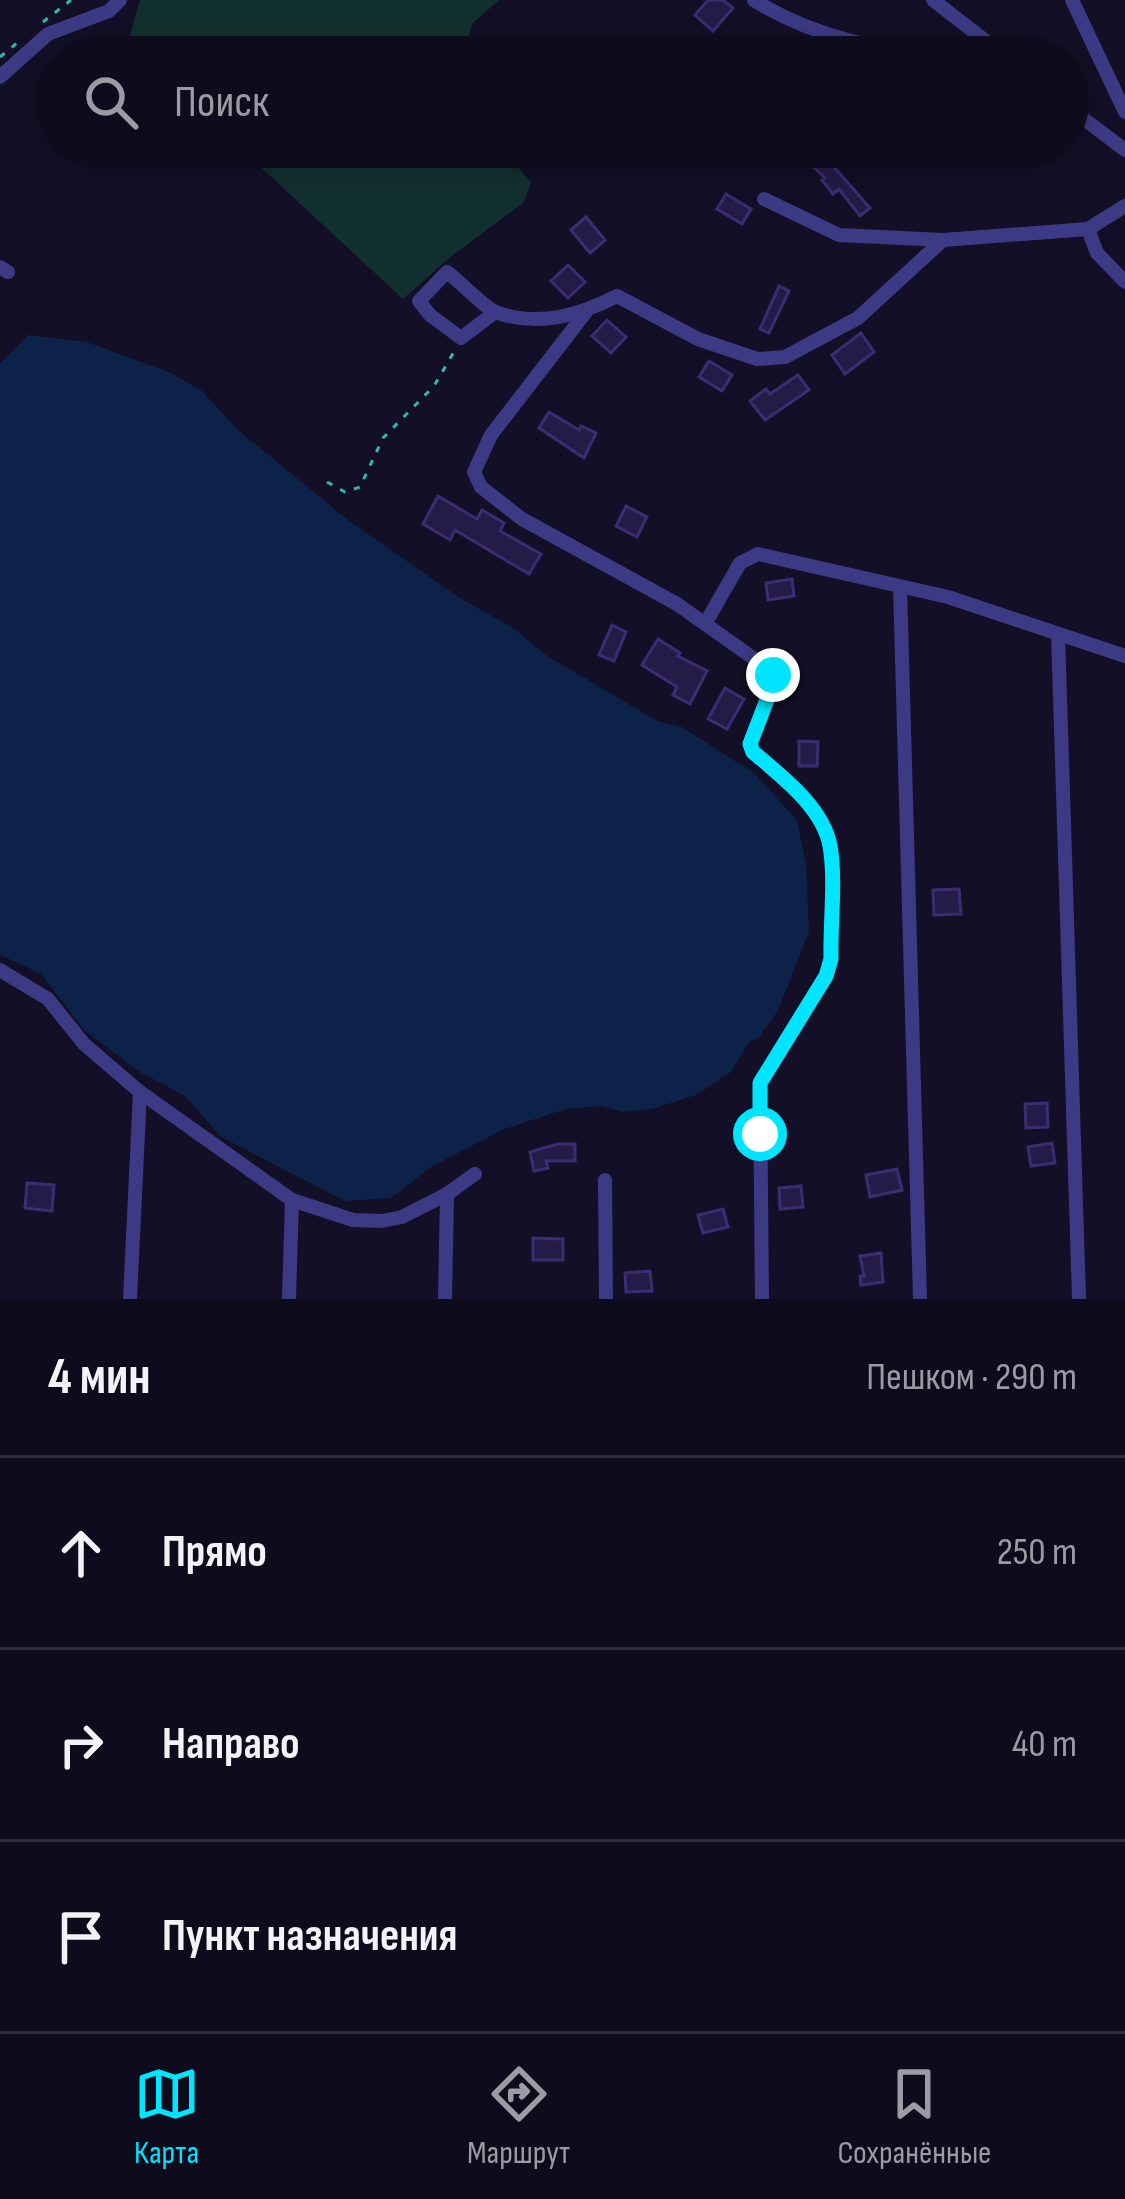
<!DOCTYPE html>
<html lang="ru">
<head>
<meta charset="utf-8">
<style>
  body { margin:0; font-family:"Sofia Sans Condensed",sans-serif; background:#1c1929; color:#f1f3f6 }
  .stop { position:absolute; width:36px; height:36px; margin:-27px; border:9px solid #00e5ff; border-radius:50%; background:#fff }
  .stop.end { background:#00e5ff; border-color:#fff; box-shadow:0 3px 12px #0008 }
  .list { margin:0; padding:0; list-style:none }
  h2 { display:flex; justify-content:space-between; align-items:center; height:156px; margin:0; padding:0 48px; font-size:51px }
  h2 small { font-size:39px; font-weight:400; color:#9b9ba3 }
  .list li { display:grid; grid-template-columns:78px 1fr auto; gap:36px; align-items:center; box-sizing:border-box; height:192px; padding:0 48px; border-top:3px solid #2e2b3b }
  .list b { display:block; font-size:45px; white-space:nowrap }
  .list em { font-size:39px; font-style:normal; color:#9b9ba3 }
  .icon { flex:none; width:66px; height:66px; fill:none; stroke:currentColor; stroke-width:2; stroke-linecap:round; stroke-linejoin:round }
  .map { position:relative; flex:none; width:1125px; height:1299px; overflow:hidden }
  .search { position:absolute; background:#0e0b1c; box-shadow:0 6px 30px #0003; left:36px; right:36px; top:36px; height:132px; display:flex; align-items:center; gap:30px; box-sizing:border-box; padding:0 42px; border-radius:66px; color:#9b9ba3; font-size:45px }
  .sheet { height:732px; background:#0e0b1c }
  nav { display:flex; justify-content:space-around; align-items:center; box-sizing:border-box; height:168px; border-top:3px solid #2e2b3b; background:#0e0b1c; font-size:33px; color:#9b9ba3 }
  nav a { display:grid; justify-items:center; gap:6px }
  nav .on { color:#00e5ff }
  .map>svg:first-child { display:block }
</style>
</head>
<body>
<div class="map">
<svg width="1125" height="1299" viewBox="0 0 1125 1299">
  <rect width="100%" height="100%" fill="#130f26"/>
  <g fill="#12302f">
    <polygon points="140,0 499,0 472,24 469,38 485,57 147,57 129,39"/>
    <polygon points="239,147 500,147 531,182 524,202 449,258 403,299"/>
  </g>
  <polygon fill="#0c2248" points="28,335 87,342 171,373 202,391 238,430 348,520 460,598 513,628 546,655 657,721 682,727 754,773 797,820 806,864 809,931 778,1011 758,1038 749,1042 731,1072 696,1095 652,1109 623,1112 602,1106 566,1109 502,1130 431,1167 391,1198 345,1201 221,1137 185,1096 138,1071 85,1031 41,974 0,955 0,363"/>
  <g fill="#241b47" stroke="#3b2d73" stroke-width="3">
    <polygon points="708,0 723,0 733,8 713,31 695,15"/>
    <polygon points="803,147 837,147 826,158 870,208 860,216 839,189 833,194 822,180 825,178 798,152"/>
    <polygon points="726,194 751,209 742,224 717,209"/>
    <polygon points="586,217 605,240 590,253 571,230"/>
    <polygon points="568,265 585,282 568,298 551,281"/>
    <polygon points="779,286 789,291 769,333 760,329"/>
    <polygon points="607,320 626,337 611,353 592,336"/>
    <polygon points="861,333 874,352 845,374 832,355"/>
    <polygon points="709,361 732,375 722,391 699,377"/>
    <polygon points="798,375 809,390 765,420 750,401 766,389 770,394"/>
    <polygon points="549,412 579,430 581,426 596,433 584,458 539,428"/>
    <polygon points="438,496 477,519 482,510 504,523 500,531 541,554 529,574 455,530 450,540 423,524"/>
    <polygon points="626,506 647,517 637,537 616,526"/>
    <polygon points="792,579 794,596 768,600 766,583"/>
    <polygon points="612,625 626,632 614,661 599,655"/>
    <polygon points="658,639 680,653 678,656 707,671 690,704 673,695 677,687 642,665"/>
    <polygon points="725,688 744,699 727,729 708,719"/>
    <polygon points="799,741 818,742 817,766 799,766"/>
    <polygon points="959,889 961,914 934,915 933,890"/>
    <polygon points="1047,1103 1048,1127 1026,1128 1025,1104"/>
    <polygon points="1052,1143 1055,1163 1031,1166 1028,1147"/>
    <polygon points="558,1144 575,1144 575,1161 546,1161 548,1168 534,1171 530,1152"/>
    <polygon points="897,1169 902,1190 870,1197 866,1175"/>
    <polygon points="27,1183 54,1185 52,1211 25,1208"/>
    <polygon points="801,1186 803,1207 780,1209 779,1188"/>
    <polygon points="723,1209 728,1227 703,1233 698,1215"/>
    <polygon points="533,1238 563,1239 563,1260 533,1260"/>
    <polygon points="881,1253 883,1282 861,1285 860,1276 864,1276 860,1256"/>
    <polygon points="650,1271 652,1291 626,1292 625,1273"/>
  </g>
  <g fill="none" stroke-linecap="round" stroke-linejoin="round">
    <g stroke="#2fb8b0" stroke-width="3" stroke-dasharray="6 9" stroke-linecap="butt">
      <polyline points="43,22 71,0"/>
      <polyline points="0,57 17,43"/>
      <polyline points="327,482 345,492 360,487 383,438 434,386 455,350"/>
    </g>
    <g stroke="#3d3a85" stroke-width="14">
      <path d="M754 0C813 38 884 51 952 57"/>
      <polyline points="933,0 987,42 994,57"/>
      <polyline points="1072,0 1125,112"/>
      <polyline points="0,77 48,34 109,11 120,0"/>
      <polyline points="1068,107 1125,150"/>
      <polyline points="764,199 839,235 943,240"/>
      <polyline points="1088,229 1097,253 1125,282"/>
      <polyline points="0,267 8,272"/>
      <path d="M586 312 491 435 474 472 481 487 522 519 677 604 770 670 773 684 750 744 753 752C781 777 823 807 830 846 836 881 830 923 831 959L826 976 760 1083 762 1299"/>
      <path d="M494 313 461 338 430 315 419 301 447 272C461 282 485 309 498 313 540 327 580 315 617 296L698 339 757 359 785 357 858 318 943 240 1088 229 1125 206"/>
      <polyline points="900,587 920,1299"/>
      <polyline points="705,624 740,563 758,554 948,597 1125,656"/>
      <polyline points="1058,634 1079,1299"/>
      <polyline points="0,970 48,999 84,1044 140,1092 292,1200 353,1220 382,1221 402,1217 447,1194"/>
      <polyline points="605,1180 606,1299"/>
      <polyline points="130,1299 140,1092"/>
      <polyline points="289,1299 292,1200"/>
      <polyline points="445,1299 447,1194 475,1174"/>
    </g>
  </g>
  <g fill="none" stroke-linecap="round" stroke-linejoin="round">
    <path stroke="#00e5ff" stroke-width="15" d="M760 1134V1083L826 976 831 959C830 923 836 881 830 846 823 807 781 776 753 752L750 744 773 684V675"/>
  </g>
</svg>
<div class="stop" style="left:760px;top:1134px"></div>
<div class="stop end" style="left:773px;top:675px"></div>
<div class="search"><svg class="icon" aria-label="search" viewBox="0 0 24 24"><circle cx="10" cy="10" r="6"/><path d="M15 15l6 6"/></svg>Поиск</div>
</div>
<section class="sheet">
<h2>4 мин<small>Пешком · 290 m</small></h2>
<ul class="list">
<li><svg class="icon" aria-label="ahead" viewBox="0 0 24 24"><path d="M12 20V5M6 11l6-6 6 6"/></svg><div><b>Прямо</b></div><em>250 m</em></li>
<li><svg class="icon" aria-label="right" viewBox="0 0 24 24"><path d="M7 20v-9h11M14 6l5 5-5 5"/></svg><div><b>Направо</b></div><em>40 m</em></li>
<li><svg class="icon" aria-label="arrive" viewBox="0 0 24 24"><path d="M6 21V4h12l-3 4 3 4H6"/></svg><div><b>Пункт назначения</b></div></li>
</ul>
</section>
<nav>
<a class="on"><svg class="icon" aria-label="map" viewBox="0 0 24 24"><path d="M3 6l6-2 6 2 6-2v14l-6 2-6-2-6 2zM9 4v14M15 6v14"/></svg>Карта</a>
<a><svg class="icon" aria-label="directions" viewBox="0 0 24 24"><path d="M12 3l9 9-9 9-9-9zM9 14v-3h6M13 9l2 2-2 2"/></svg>Маршрут</a>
<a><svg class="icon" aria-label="saved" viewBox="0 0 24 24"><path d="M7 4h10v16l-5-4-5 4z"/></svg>Сохранённые</a>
</nav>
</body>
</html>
